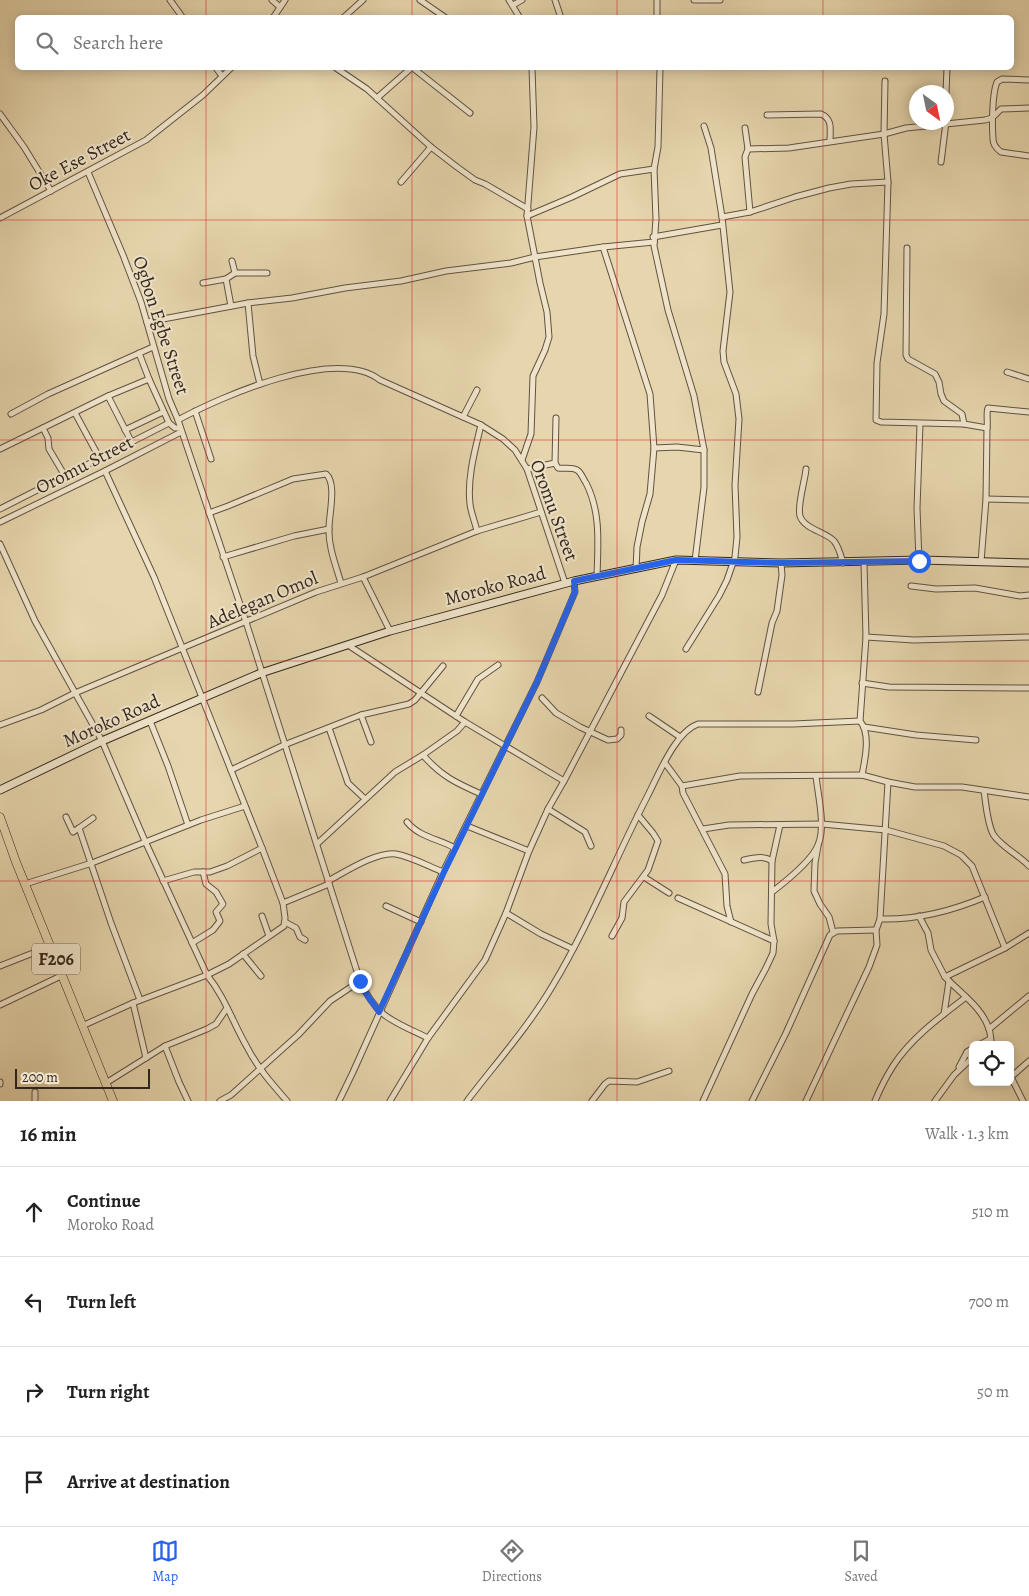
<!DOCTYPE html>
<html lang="en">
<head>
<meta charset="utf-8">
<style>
  body { margin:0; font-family:Alegreya,serif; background:#f6f6f6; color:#222 }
  .controls { position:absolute; right:15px; bottom:15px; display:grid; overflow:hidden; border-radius:8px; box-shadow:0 2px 12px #0003 }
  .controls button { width:45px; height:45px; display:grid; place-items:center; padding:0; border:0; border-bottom:1px solid #e0e0e0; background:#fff; color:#222; font:25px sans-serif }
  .compass { position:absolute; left:909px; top:85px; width:45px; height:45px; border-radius:50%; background:#fff; box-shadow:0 2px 12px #0003; rotate:147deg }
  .scale { position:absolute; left:15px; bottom:12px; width:135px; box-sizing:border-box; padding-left:5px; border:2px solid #33261e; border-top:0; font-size:14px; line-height:18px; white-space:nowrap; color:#33261e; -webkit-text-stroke:4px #efe4ca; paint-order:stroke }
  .stop { position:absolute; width:15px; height:15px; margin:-11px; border:4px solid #2563eb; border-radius:50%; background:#fff }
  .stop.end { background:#2563eb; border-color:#fff; box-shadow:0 1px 5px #0008 }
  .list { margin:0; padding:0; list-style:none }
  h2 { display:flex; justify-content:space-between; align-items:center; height:65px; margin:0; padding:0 20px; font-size:21px }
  h2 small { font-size:16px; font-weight:400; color:#767676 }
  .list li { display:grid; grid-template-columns:32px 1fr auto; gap:15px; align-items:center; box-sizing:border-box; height:90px; padding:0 20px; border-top:1px solid #e0e0e0 }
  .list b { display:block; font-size:19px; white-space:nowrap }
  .list p { margin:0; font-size:16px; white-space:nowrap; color:#767676 }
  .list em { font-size:16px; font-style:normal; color:#767676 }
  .icon { flex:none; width:28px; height:28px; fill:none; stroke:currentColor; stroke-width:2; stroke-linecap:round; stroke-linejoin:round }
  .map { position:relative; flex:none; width:1029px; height:1101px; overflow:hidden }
  .search { position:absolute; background:#fff; box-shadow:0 2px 12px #0003; left:15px; right:15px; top:15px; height:55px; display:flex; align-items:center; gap:12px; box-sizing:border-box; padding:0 18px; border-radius:8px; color:#767676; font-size:19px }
  .sheet { height:425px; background:#fff }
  nav { display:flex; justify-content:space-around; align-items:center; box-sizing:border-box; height:70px; border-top:1px solid #e0e0e0; background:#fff; font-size:14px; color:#767676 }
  nav a { display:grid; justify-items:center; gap:2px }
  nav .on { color:#2563eb }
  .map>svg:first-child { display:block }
</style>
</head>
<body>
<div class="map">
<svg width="1029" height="1101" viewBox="0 0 1029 1101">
  <rect width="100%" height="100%" fill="#e6d5ad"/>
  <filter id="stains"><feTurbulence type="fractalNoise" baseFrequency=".004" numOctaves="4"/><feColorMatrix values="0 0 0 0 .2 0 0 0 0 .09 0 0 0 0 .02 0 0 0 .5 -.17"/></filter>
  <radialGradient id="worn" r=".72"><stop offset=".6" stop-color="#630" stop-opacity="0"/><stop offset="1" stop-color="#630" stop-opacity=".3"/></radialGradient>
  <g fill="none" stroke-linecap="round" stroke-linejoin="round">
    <g stroke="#605242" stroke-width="7">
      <g id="street">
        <polyline points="170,0 183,18"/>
        <polyline points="272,0 280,7"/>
        <polyline points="420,0 446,18"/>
        <polyline points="509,0 520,18"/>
        <polyline points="555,0 561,18"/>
        <polyline points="657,0 657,18"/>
        <polyline points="694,0 720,0"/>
        <polyline points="513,5 522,0"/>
        <polyline points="273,18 285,0"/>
        <polyline points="343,18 363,0"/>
        <polyline points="216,68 222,76"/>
        <polyline points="336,68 367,89 431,147 457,167 475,180 485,184 528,209"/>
        <polyline points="660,68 658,147 654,169 656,219 654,246 668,310 694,396 704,450 704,487 695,561"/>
        <path d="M1029 80 1002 79 997 82C992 94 992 125 993 139 993 144 997 149 1001 152L1029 156"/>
        <polyline points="885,81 884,134 888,182 884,314 877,363 876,420 881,422 964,424 987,428"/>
        <polyline points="946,93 947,68"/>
        <polyline points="377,98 410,69 413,68 470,113"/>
        <polyline points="0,114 24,147 51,191"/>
        <path d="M767 115 821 114C833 119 830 130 830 141"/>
        <polyline points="745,128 748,149 745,157 750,212"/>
        <polyline points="748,149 789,148 884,134 906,128 985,120 992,118 1001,109 1029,108"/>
        <polyline points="941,162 946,122"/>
        <path d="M88 172 123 255 141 302 169 399 178 420 246 622 360 981C377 1018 393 1021 428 1038"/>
        <polyline points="401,182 431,147"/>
        <polyline points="527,216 572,197 620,174 654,169"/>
        <polyline points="722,217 750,212 795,197 829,188 851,184 888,182"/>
        <polyline points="0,218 146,140 203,95 231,68"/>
        <polyline points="653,237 722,225"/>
        <polyline points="603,247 650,394 654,448 650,494 642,522 637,547 636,569"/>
        <polyline points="907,248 906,355 908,359 935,374 939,382 941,394 944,401 962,414 964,424"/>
        <polyline points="232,261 235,273 267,273"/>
        <polyline points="203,283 226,279"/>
        <polyline points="248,303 253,356 260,384"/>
        <polyline points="231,306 226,279 235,273"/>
        <polyline points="147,322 248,303 292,298 345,288 401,281 446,271 511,263 535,257 603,247 654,242"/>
        <polyline points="139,353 149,379 169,423 175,428 180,428"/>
        <polyline points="1007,372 1029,379"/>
        <polyline points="108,396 131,441"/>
        <polyline points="195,411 211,459"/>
        <polyline points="75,413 100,459"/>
        <polyline points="11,414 48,394 153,347"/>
        <polyline points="463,417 477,390"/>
        <path d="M178 420C222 396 336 346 380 380L481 425 503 439 515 450 527 469 565 583"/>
        <polyline points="43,428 48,438 49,449 65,476"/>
        <polyline points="125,430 163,412"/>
        <polyline points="654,448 677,447 704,450"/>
        <polyline points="0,449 108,396 149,379"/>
        <polyline points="522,460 531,434 533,376 545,350 549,337 547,312 540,283 527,216 534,127 532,68"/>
        <path d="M555 463 558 468C564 469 572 467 577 470 581 472 583 479 586 483 601 512 598 544 597 576"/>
        <polyline points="527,469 555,463 556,418"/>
        <path d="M806 469C805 481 797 505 800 516 804 529 826 532 834 541 839 547 841 556 843 563"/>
        <polyline points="986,499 1029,500"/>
        <polyline points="0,509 169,423"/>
        <path d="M209 513 228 506 293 479 326 474C337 483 329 515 329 528 328 546 336 566 341 583"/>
        <polyline points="0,522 105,471 181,432"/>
        <path d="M477 531C475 522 471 513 470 504 467 478 475 450 481 425"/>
        <path d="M0 544 35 621 102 741 145 841 207 975C225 997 233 1023 247 1047 257 1067 272 1084 287 1101"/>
        <polyline points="223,557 294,536 329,529"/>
        <polyline points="919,561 917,508 920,424"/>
        <path d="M981 562 986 499 987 428C988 421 986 413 988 408L1029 412"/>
        <polyline points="363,577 390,631"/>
        <polyline points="911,586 936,589 975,588 1020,596 1029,595"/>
        <polyline points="866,637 914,640 1029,637"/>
        <polyline points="348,645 465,722 564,781"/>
        <polyline points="686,649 719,596 727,580 735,557 737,537 735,485 739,419 736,394 724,362 723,351 730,292 722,217 711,148 704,126"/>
        <polyline points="862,683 889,687 1029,688"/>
        <polyline points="758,692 772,623 777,611 782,575 781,563"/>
        <polyline points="542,698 556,713 580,727 608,740 617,739 621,735 621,730"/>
        <polyline points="361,715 371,742"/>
        <polyline points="456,716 478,679 498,665"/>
        <polyline points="649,716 680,737"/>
        <polyline points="150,721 168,766 188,825"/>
        <polyline points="0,725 41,710 75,693 316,592 363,577 477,531 541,512"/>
        <polyline points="864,727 916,735 976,740"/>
        <polyline points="329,728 348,783 365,799"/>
        <path d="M423 755C441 776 456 783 481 794"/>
        <polyline points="665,763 682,786 683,793 725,874 727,906 731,922"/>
        <polyline points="231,770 284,745 348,720 361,715 409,704 415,700 443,666"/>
        <path d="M862 775C865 759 871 734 860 721L866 637 864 563"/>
        <polyline points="682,786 740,776 862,775 888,782 915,787 962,787 1029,797"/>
        <path d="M984 791C986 804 987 822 993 834 999 845 1020 856 1029 866"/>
        <polyline points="548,809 585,832 591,846"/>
        <polyline points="66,817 73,832 79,828"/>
        <polyline points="93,818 79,828 111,923 140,1000"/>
        <path d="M407 822C419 837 439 839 455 848"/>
        <polyline points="467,826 529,851"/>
        <polyline points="703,829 729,825 822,824 886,830 944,846 961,855 972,866 1005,948"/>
        <polyline points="317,844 395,772 423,755 457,731 465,722"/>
        <polyline points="818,846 815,863 814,891 820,904 829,917 833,932"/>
        <path d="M744 860C754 858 763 855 772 861"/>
        <polyline points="644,877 669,893"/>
        <polyline points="163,881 194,872 210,872 227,866 262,848"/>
        <path d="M328 881C345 872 377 851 396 854 412 857 428 866 443 872"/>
        <polyline points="25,884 92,863 201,820 245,806"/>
        <path d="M772 892C785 882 812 860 818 845 826 827 818 796 816 776"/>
        <polyline points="678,898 774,941"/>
        <polyline points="283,903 329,884"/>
        <polyline points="386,906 421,922"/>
        <polyline points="506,913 541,934 573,949"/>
        <polyline points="262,916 269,936"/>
        <path d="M919 916 928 933 931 950 945 977C960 993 982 1007 989 1029 991 1034 990 1039 992 1045"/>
        <path d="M880 919C916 920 952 911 985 897"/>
        <polyline points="285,922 296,928 300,937 305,940"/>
        <polyline points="612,936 622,918 624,902 648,870 658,841 653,833 638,815"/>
        <polyline points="192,943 213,930 220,921 216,912 223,904 216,892 206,884 203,872"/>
        <polyline points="243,954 261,976"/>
        <polyline points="0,966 51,946"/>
        <polyline points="945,977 1005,948 1029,933"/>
        <polyline points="133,1003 146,1058"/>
        <polyline points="0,1005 63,975"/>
        <polyline points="944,1014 949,981"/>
        <polyline points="82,1026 133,1003 207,975 229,964 284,926 285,918 283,903 262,848 154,577 105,471"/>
        <polyline points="989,1029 1029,996"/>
        <polyline points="979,1045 990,1039"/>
        <polyline points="165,1046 179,1082 188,1101"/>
        <polyline points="959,1067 967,1052 973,1048"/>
        <polyline points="1010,1075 1023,1101"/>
        <polyline points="1011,1077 1029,1061"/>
        <polyline points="0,1082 0,1084"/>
        <polyline points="106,1083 165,1046 207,1029 216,1024 227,1008"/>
        <polyline points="35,1101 35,1092"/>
        <polyline points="220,1101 231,1095 298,1035 330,1001 360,981"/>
        <polyline points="339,1101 353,1072 443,872 537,682 575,592 574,581"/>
        <polyline points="390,1101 428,1038 485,960 506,913 529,851 548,809 564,781 662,595 676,560"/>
        <path d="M467 1101C496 1063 529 1026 553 985 589 925 615 859 647 797 658 776 675 732 698 724H793L860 721"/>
        <polyline points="592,1101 605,1084 609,1081 637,1082 669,1071"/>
        <polyline points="703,1101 752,994 766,968 773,953 774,941 771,924 772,861 780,825"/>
        <polyline points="752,1101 786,1033 830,935 837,931 876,930"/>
        <polyline points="806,1101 869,967 877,945 876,930 880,919 888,782"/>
        <path d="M875 1101C880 1089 886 1077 893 1066 911 1038 940 1017 966 997"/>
        <polyline points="935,1101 954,1075 971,1059 970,1056 967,1052"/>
      </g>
    </g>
    <g stroke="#33261e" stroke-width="9">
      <polyline id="secondary" points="0,790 102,741 261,673 390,631 574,581 676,560 781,563 921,560 1029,563"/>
    </g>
    <g stroke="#33261e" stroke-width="9">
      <polyline id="primary" points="0,817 16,862 113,1101"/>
    </g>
    <use href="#street" stroke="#efe4ca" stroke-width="5"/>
    <use href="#secondary" stroke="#efe4ca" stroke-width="7"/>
    <use href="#primary" stroke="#e6d5ad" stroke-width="8"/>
  </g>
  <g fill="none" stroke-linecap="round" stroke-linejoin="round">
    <polyline stroke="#2563eb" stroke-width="6" points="360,981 365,992 379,1012 444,872 537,682 575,592 574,581 676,560 782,563 919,561"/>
  </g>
  <path fill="none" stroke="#d62828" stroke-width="1" stroke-opacity="0.55" d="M206 0V18M412 0V18M617 0V18M823 0V18M206 68V1101M412 68V1101M617 68V1101M823 68V1101M0 220H1029M0 440H1029M0 661H1029M0 881H1029"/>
  <g text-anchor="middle" stroke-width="4" stroke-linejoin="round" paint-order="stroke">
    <rect fill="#efe4ca" stroke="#6b5f52" stroke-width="1" x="32" y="943.5" width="48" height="31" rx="4"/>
    <g font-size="18" font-weight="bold" fill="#33261e">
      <text x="56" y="965">F206</text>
    </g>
    <g font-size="19" fill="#33261e" stroke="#efe4ca">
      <text transform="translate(79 159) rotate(-28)" y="7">Oke Ese Street</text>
      <text transform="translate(162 325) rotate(72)" y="7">Ogbon Egbe Street</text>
      <text transform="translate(84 464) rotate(-27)" y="7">Oromu Street</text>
      <text transform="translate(555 510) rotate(70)" y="7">Oromu Street</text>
      <text transform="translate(495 585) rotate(-15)" y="7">Moroko Road</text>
      <text transform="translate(262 599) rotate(-23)" y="7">Adelegan Omol</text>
      <text transform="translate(111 720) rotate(-24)" y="7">Moroko Road</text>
    </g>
  </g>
  <rect width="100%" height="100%" filter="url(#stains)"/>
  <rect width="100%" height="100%" fill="url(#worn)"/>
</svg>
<div class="controls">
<button><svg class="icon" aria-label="locate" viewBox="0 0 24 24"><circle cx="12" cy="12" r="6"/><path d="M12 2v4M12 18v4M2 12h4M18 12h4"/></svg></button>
</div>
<svg class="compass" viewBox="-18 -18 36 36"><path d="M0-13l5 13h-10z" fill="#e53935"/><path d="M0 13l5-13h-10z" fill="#767676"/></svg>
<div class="scale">200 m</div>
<div class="stop" style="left:919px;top:561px"></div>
<div class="stop end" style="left:360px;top:981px"></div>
<div class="search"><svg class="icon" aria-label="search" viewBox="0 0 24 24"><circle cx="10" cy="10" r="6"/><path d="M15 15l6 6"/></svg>Search here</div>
</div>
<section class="sheet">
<h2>16 min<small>Walk · 1.3 km</small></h2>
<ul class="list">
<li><svg class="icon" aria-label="ahead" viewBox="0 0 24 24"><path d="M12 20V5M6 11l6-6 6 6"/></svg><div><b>Continue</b><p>Moroko Road</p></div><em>510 m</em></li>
<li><svg class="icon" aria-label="left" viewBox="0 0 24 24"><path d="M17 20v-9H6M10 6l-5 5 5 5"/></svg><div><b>Turn left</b></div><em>700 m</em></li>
<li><svg class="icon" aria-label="right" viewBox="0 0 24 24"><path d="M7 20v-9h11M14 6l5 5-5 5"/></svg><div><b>Turn right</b></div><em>50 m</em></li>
<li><svg class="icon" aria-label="arrive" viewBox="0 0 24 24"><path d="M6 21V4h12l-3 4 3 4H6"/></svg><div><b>Arrive at destination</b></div></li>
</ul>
</section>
<nav>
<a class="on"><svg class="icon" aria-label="map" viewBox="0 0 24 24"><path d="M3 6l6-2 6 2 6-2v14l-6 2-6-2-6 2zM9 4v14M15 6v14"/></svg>Map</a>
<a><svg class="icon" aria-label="directions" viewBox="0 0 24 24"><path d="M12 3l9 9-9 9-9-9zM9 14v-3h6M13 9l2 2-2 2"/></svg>Directions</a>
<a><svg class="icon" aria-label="saved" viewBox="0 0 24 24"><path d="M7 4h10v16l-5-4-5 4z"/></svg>Saved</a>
</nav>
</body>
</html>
